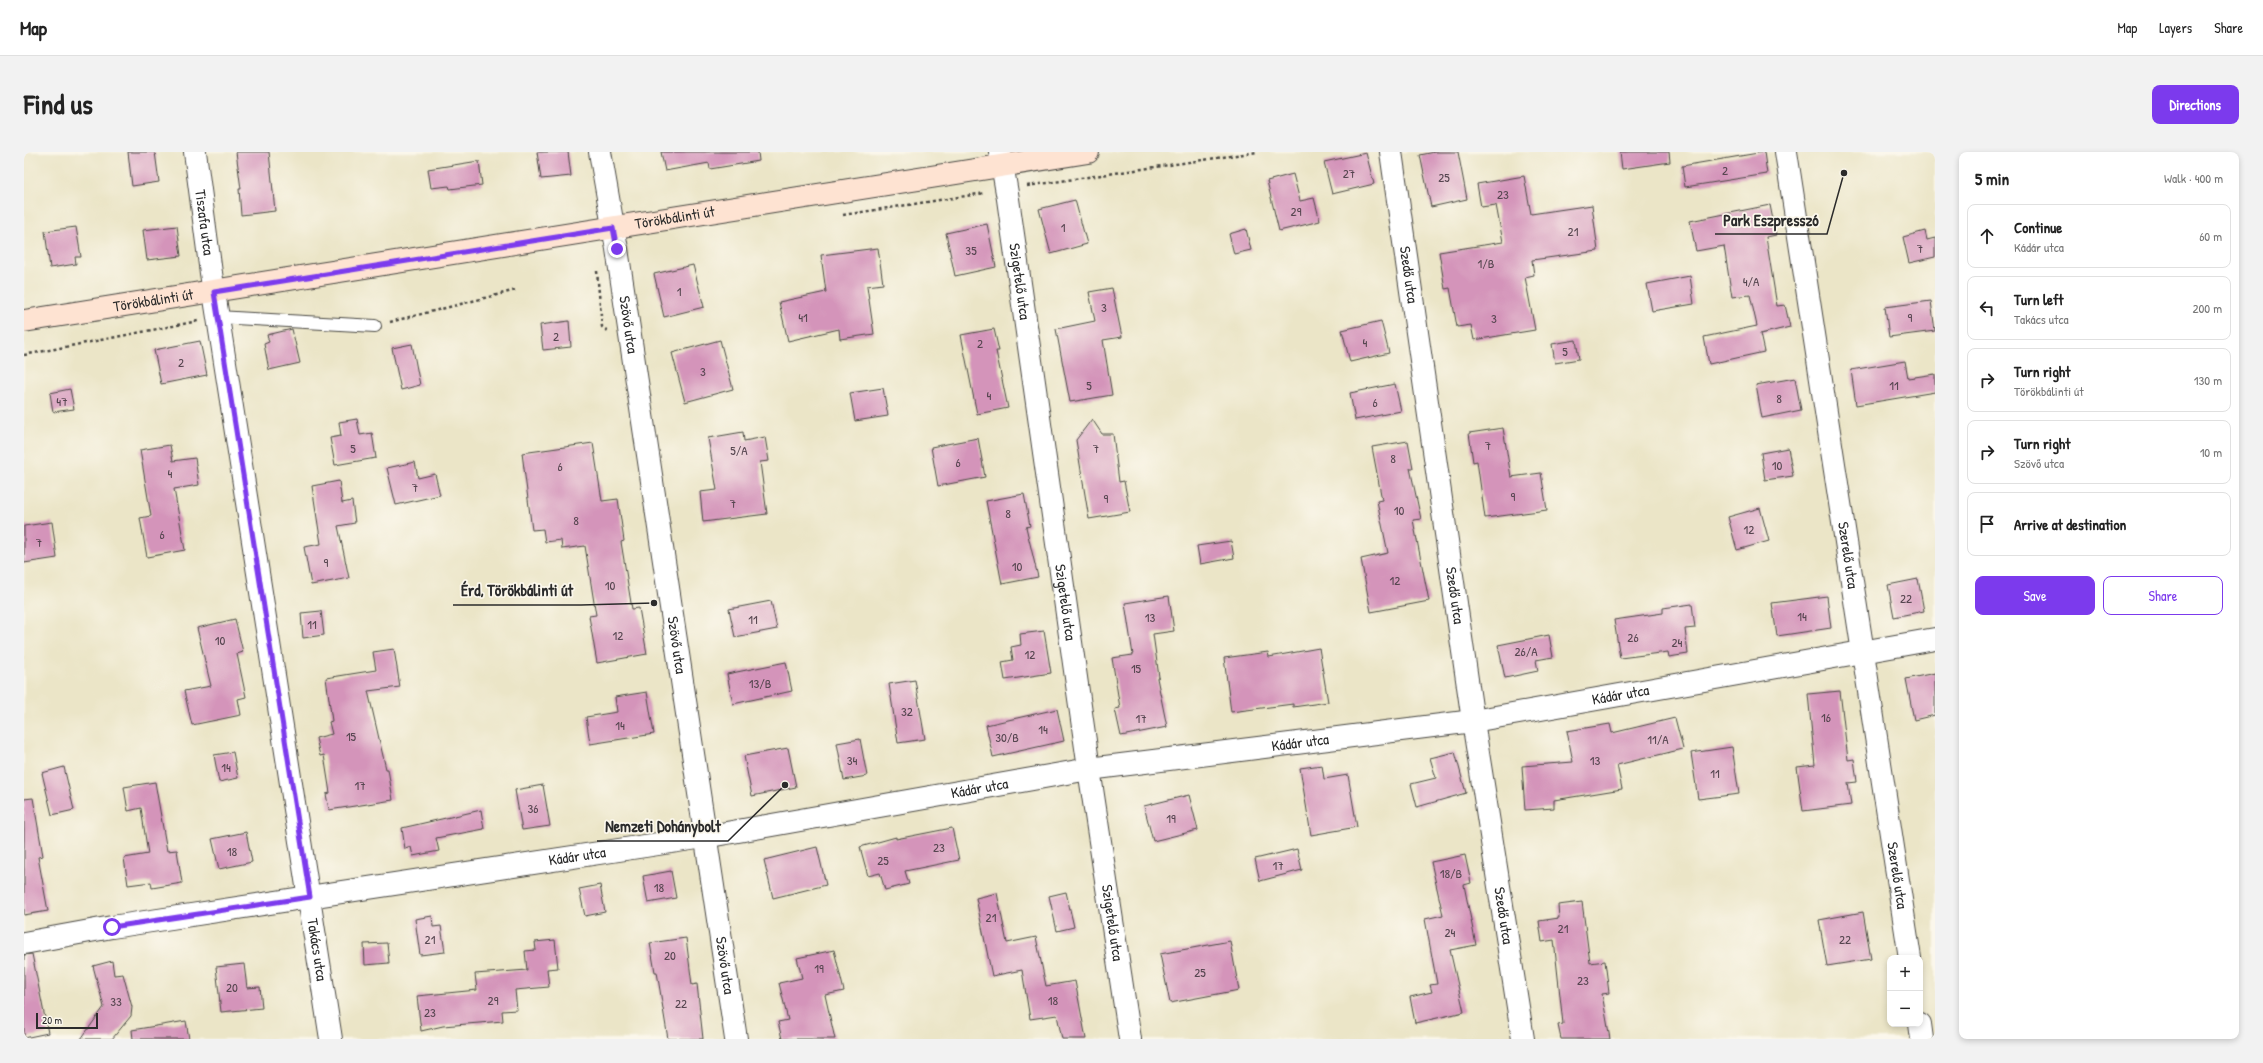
<!DOCTYPE html>
<html lang="en">
<head>
<meta charset="utf-8">
<style>
  body { margin:0; font-family:"Patrick Hand",sans-serif; background:#f2f2f2; color:#222 }
  .controls { position:absolute; right:12px; bottom:12px; display:grid; overflow:hidden; border-radius:8px; box-shadow:0 2px 6px #0003 }
  .controls button { width:36px; height:36px; display:grid; place-items:center; padding:0; border:0; border-bottom:1px solid #e0e0e0; background:#fff; color:#222; font:20px sans-serif }
  .scale { position:absolute; left:12px; bottom:10px; width:62px; box-sizing:border-box; padding-left:4px; border:2px solid #2b2b2b; border-top:0; font-size:11px; line-height:14px; white-space:nowrap; color:#2b2b2b; -webkit-text-stroke:3px #fbf7ec; paint-order:stroke }
  .stop { position:absolute; width:12px; height:12px; margin:-9px; border:3px solid #7c3aed; border-radius:50%; background:#fff }
  .stop.end { background:#7c3aed; border-color:#fff; box-shadow:0 1px 4px #0008 }
  .list { margin:0; padding:0; list-style:none }
  h2 { display:flex; justify-content:space-between; align-items:center; height:52px; margin:0; padding:0 16px; font-size:17px }
  h2 small { font-size:13px; font-weight:400; color:#767676 }
  .list li { display:grid; grid-template-columns:26px 1fr auto; gap:12px; align-items:center; box-sizing:border-box; height:64px; margin:0 8px 8px; padding:0 8px; border:1px solid #e0e0e0; border-radius:8px }
  .list b { display:block; font-size:15px; white-space:nowrap }
  .list p { margin:0; font-size:13px; white-space:nowrap; color:#767676 }
  .list em { font-size:13px; font-style:normal; color:#767676 }
  .actions { display:flex; gap:8px; padding:12px 16px }
  .actions a { flex:1; padding:9px 0; border:1px solid #7c3aed; border-radius:8px; text-align:center; font-size:14px; color:#7c3aed }
  .actions .main { background:#7c3aed; color:#fff }
  .icon { flex:none; width:22px; height:22px; fill:none; stroke:currentColor; stroke-width:2; stroke-linecap:round; stroke-linejoin:round }
  .map { position:relative; flex:none; width:1911px; height:887px; overflow:hidden; border-radius:8px }
  header { display:flex; align-items:center; gap:24px; box-sizing:border-box; height:56px; padding:0 20px; background:#fff; border-bottom:1px solid #e0e0e0 }
  header strong { font-size:19px }
  nav { display:flex; gap:22px; margin-inline-start:auto; font-size:14px }
  .intro { display:flex; align-items:center; justify-content:space-between; box-sizing:border-box; height:96px; padding:0 24px }
  h1 { margin:0; font-size:28px }
  .button { padding:10px 18px; border-radius:8px; background:#7c3aed; color:#fff; font-size:14px; font-weight:700 }
  main { display:flex; gap:24px; padding:0 24px }
  aside { flex:1; background:#fff; border-radius:8px; box-shadow:0 2px 6px #0003 }
  .map>svg:first-child { display:block }
</style>
</head>
<body>
<header>
<strong>Map</strong>
<nav><a>Map</a><a>Layers</a><a>Share</a></nav>
</header>
<div class="intro"><h1>Find us</h1><a class="button">Directions</a></div>
<main>
<div class="map">
<svg width="1911" height="887" viewBox="0 0 1911 887">
  <rect width="100%" height="100%" fill="#fbf7ec"/>
  <filter id="ink" filterUnits="userSpaceOnUse"><feTurbulence type="fractalNoise" baseFrequency=".025" numOctaves="2"/><feDisplacementMap in="SourceGraphic" scale="8" xChannelSelector="R" yChannelSelector="G"/><feConvolveMatrix kernelMatrix="1 2 1 2 8 2 1 2 1" color-interpolation-filters="sRGB"/></filter>
  <filter id="wash" filterUnits="userSpaceOnUse"><feTurbulence type="fractalNoise" baseFrequency=".012" numOctaves="4" result="noise"/><feDisplacementMap in="SourceGraphic" scale="16" xChannelSelector="R" yChannelSelector="G"/><feGaussianBlur stdDeviation="0.9" result="paint"/><feColorMatrix in="noise" values="0 0 0 0 0 0 0 0 0 0 0 0 0 0 0 0 0 1.4 0 .05"/><feComposite in="paint" operator="in"/></filter>
  <g filter="url(#wash)">
    <rect width="100%" height="100%" fill="#ebe5c7"/>
    <g id="blocks">
      <g fill="#d494ba">
        <polygon points="104,0 131,0 135,30 108,34"/>
        <polygon points="212,0 245,0 251,59 217,63 215,37 217,37"/>
        <polygon points="513,0 544,0 547,24 517,27"/>
        <polygon points="637,0 734,0 735,9 686,17 685,11 641,19"/>
        <polygon points="1411,0 1434,0 1443,47 1407,55 1396,3"/>
        <polygon points="1596,0 1645,0 1646,10 1598,17"/>
        <polygon points="1740,0 1743,22 1661,35 1658,14"/>
        <polygon points="1342,1 1350,32 1308,42 1300,10"/>
        <polygon points="455,9 458,33 426,37 425,34 407,36 404,17"/>
        <polygon points="1269,22 1276,49 1290,46 1296,69 1255,79 1243,29"/>
        <polygon points="1500,24 1507,62 1568,53 1574,99 1508,108 1510,123 1501,125 1511,178 1450,188 1447,173 1433,175 1426,136 1421,137 1415,100 1479,90 1472,53 1457,55 1453,32"/>
        <polygon points="1051,48 1063,92 1027,102 1015,57"/>
        <polygon points="1746,53 1752,83 1742,85 1753,154 1761,153 1766,175 1736,182 1740,200 1685,212 1680,185 1733,174 1726,143 1708,145 1700,94 1672,99 1666,69"/>
        <polygon points="963,72 972,115 931,124 922,81"/>
        <polygon points="153,74 157,104 123,108 119,78"/>
        <polygon points="52,75 57,105 51,105 52,112 26,116 21,79"/>
        <polygon points="1222,77 1227,98 1210,102 1205,82"/>
        <polygon points="1901,79 1903,88 1911,86 1911,105 1885,111 1879,85"/>
        <polygon points="854,96 859,132 843,134 850,182 816,187 815,177 764,189 755,150 802,140 797,103"/>
        <polygon points="669,113 680,155 640,165 630,122"/>
        <polygon points="1666,124 1670,152 1628,159 1623,132"/>
        <polygon points="1088,136 1098,185 1079,188 1088,243 1046,250 1032,177 1071,169 1065,140"/>
        <polygon points="1907,149 1911,179 1865,185 1861,155"/>
        <polygon points="545,169 547,195 519,198 516,173"/>
        <polygon points="1357,169 1365,201 1326,210 1318,178"/>
        <polygon points="268,177 276,211 245,218 240,192 245,190 243,183"/>
        <polygon points="970,177 975,199 972,199 984,256 953,262 937,183"/>
        <polygon points="696,188 709,237 661,250 648,201"/>
        <polygon points="1552,188 1555,207 1531,211 1528,192"/>
        <polygon points="176,189 183,223 137,232 130,198"/>
        <polygon points="388,192 396,233 377,238 368,196"/>
        <polygon points="1881,209 1884,226 1911,222 1911,240 1832,253 1827,218"/>
        <polygon points="1771,226 1777,258 1738,266 1732,233"/>
        <polygon points="1371,232 1377,259 1331,268 1326,241"/>
        <polygon points="859,236 864,264 831,269 826,241"/>
        <polygon points="46,237 50,257 29,260 26,241"/>
        <polygon points="333,267 336,283 348,281 352,306 311,313 306,286 317,284 315,270"/>
        <polygon points="1068,267 1078,282 1089,282 1095,330 1100,329 1106,360 1065,367 1052,288"/>
        <polygon points="1479,276 1487,325 1517,321 1523,358 1461,366 1453,309 1449,310 1445,281"/>
        <polygon points="719,280 720,289 741,285 745,309 736,310 743,362 679,370 676,340 693,338 684,286"/>
        <polygon points="954,286 961,325 914,334 907,295"/>
        <polygon points="1384,289 1389,316 1386,316 1397,367 1389,368 1405,449 1347,460 1337,407 1364,401 1353,349 1358,348 1348,295"/>
        <polygon points="569,291 578,349 594,347 600,389 597,390 608,457 615,456 623,502 573,511 565,464 572,463 561,394 538,397 537,388 521,390 519,377 508,378 498,301"/>
        <polygon points="146,293 149,309 171,306 175,333 150,337 161,398 123,405 116,366 127,364 116,298"/>
        <polygon points="1764,296 1769,324 1741,328 1737,301"/>
        <polygon points="391,310 394,326 411,322 416,343 372,353 363,316"/>
        <polygon points="315,329 318,351 328,349 331,371 314,374 325,426 287,433 280,395 297,392 288,334"/>
        <polygon points="1000,342 1006,374 1002,375 1014,425 978,432 962,349"/>
        <polygon points="1736,356 1745,389 1713,398 1704,365"/>
        <polygon points="28,370 33,406 0,411 0,374"/>
        <polygon points="1207,389 1210,406 1176,412 1173,394"/>
        <polygon points="1894,427 1900,459 1870,465 1864,433"/>
        <polygon points="1145,444 1150,479 1129,482 1135,525 1133,526 1143,575 1097,584 1091,557 1096,556 1088,506 1109,503 1101,451"/>
        <polygon points="1803,444 1807,476 1753,484 1748,451"/>
        <polygon points="747,449 753,477 711,485 705,457"/>
        <polygon points="1668,452 1671,476 1661,477 1664,502 1645,505 1644,500 1596,506 1590,468 1639,461 1639,456"/>
        <polygon points="297,459 300,483 279,486 277,461"/>
        <polygon points="211,467 219,500 213,502 222,545 214,547 217,563 168,573 160,539 187,534 173,476"/>
        <polygon points="1020,479 1027,521 981,528 978,510 989,508 987,495 997,493 996,482"/>
        <polygon points="1525,483 1529,505 1512,508 1514,519 1481,526 1474,493"/>
        <polygon points="1295,496 1304,550 1269,555 1269,552 1207,560 1200,506 1244,500 1245,505"/>
        <polygon points="370,497 376,535 344,539 362,617 364,617 369,648 305,658 302,642 306,641 300,603 296,604 292,586 308,582 305,570 308,569 302,526 352,518 349,500"/>
        <polygon points="762,510 768,539 709,552 703,522"/>
        <polygon points="1911,521 1911,563 1890,568 1882,527"/>
        <polygon points="891,528 901,587 874,591 865,532"/>
        <polygon points="1816,539 1824,608 1830,607 1833,630 1824,631 1827,653 1779,659 1773,615 1791,613 1784,542"/>
        <polygon points="623,540 630,582 566,592 562,565 593,560 591,545"/>
        <polygon points="1033,557 1040,589 969,605 962,573"/>
        <polygon points="1651,566 1659,597 1593,613 1598,637 1530,648 1530,656 1501,658 1498,614 1549,610 1543,579 1586,572 1588,581"/>
        <polygon points="836,587 843,624 820,628 813,591"/>
        <polygon points="1708,595 1715,642 1674,647 1667,601"/>
        <polygon points="764,596 772,635 728,644 720,604"/>
        <polygon points="209,600 214,626 195,630 190,603"/>
        <polygon points="1431,600 1442,641 1393,655 1387,632 1412,626 1406,606"/>
        <polygon points="1298,613 1300,627 1324,623 1333,675 1287,683 1276,616"/>
        <polygon points="40,615 50,658 28,663 18,621"/>
        <polygon points="131,630 143,699 153,698 158,731 128,736 127,730 104,733 100,706 124,702 117,656 104,659 100,635"/>
        <polygon points="519,633 526,674 498,678 491,638"/>
        <polygon points="1165,643 1174,678 1129,689 1120,654"/>
        <polygon points="9,646 19,704 14,705 24,759 0,763 0,647"/>
        <polygon points="457,658 460,677 412,686 415,699 389,704 387,695 381,697 378,676"/>
        <polygon points="928,676 935,708 881,719 885,732 861,738 856,721 844,724 836,695 872,685 872,687"/>
        <polygon points="222,680 228,710 195,717 188,687"/>
        <polygon points="793,695 802,733 749,746 740,708"/>
        <polygon points="1273,697 1278,718 1236,729 1231,707"/>
        <polygon points="1441,703 1447,731 1440,733 1452,793 1426,798 1440,860 1391,871 1386,845 1408,840 1406,833 1413,832 1401,767 1419,763 1407,710"/>
        <polygon points="647,719 652,746 624,751 619,724"/>
        <polygon points="576,733 581,760 561,764 555,737"/>
        <polygon points="1042,740 1050,775 1033,779 1025,744"/>
        <polygon points="973,741 983,791 1012,785 1022,834 1051,829 1062,887 1038,887 1033,863 1006,867 998,818 968,824 952,746"/>
        <polygon points="1558,750 1566,811 1581,809 1585,841 1578,842 1586,887 1537,887 1534,873 1539,872 1530,788 1518,790 1515,769 1535,766 1534,753"/>
        <polygon points="1839,760 1847,807 1803,814 1795,768"/>
        <polygon points="408,764 409,775 417,774 421,800 396,803 391,767"/>
        <polygon points="662,786 668,833 673,832 679,887 644,887 633,820 631,820 626,791"/>
        <polygon points="531,788 534,816 523,817 525,835 491,838 493,858 478,859 479,869 419,874 397,879 393,844 453,838 451,822 503,818 501,799 512,798 511,790"/>
        <polygon points="1206,789 1215,838 1146,851 1136,802"/>
        <polygon points="363,791 365,811 341,813 340,792"/>
        <polygon points="810,798 820,839 801,843 811,887 758,887 754,870 764,868 755,831 778,826 773,806"/>
        <polygon points="8,802 24,881 0,886 0,803"/>
        <polygon points="88,809 90,823 99,822 108,855 107,864 88,887 57,887 80,855 69,814"/>
        <polygon points="220,812 223,836 236,835 238,856 197,860 192,815"/>
        <polygon points="162,869 165,887 109,887 108,878"/>
      </g>
    </g>
  </g>
  <g filter="url(#ink)">
    <use href="#blocks" fill-opacity="0" stroke="#484742" stroke-width="1"/>
    <g fill="none" stroke-linecap="round" stroke-linejoin="round">
      <g stroke="#484742" stroke-width="14">
        <polyline id="service" points="194,165 351,174"/>
      </g>
      <g stroke="#484742" stroke-width="24">
        <g id="minor">
          <path id="s1" d="M171 0 187 121 307 887"/>
          <path id="s2" d="M976 0 984 47 1065 617 1106 887"/>
          <path id="s3" d="M1367 0 1449 569 1499 887"/>
          <path id="s4" d="M1762 0 1886 806"/>
          <path id="s5" d="M0 791 88 775 680 685 1065 617 1449 569 1911 487"/>
          <polyline points="1896,872 1898,887"/>
        </g>
      </g>
      <g stroke="#484742" stroke-width="24">
        <g id="tertiary">
          <path id="s6" d="M576 0 593 97 712 887"/>
        </g>
      </g>
      <g stroke="#484742" stroke-width="24">
        <g id="secondary">
          <path id="s7" d="M0 169 1064 0"/>
        </g>
      </g>
      <g stroke="#484742" stroke-width="2.5" stroke-dasharray="3 3" stroke-linecap="butt">
        <polyline points="1003,34 1233,0"/>
        <polyline points="819,63 961,41"/>
        <polyline points="573,119 578,175 584,179"/>
        <polyline points="366,170 492,138"/>
        <polyline points="0,203 174,169"/>
      </g>
      <use href="#service" stroke="#fff" stroke-width="12"/>
      <use href="#minor" stroke="#fff" stroke-width="22"/>
      <use href="#tertiary" stroke="#fff" stroke-width="22"/>
      <use href="#secondary" stroke="#fee3d2" stroke-width="22"/>
    </g>
  </g>
  <g fill="none" stroke-linecap="round" stroke-linejoin="round" filter="url(#ink)">
    <polyline stroke="#7c3aed" stroke-width="5" points="88,775 286,745 190,140 589,76 593,97"/>
  </g>
  <g text-anchor="middle" stroke-width="3.5" stroke-linejoin="round" paint-order="stroke">
    <g font-size="13" fill="#55454f">
      <text x="1701" y="23">2</text>
      <text x="1325" y="26">27</text>
      <text x="1420" y="30">25</text>
      <text x="1479" y="47">23</text>
      <text x="1272" y="64">29</text>
      <text x="1039" y="80">1</text>
      <text x="1549" y="84">21</text>
      <text x="1896" y="101">7</text>
      <text x="947" y="103">35</text>
      <text x="1462" y="116">1/B</text>
      <text x="1727" y="134">4/A</text>
      <text x="655" y="144">1</text>
      <text x="1080" y="160">3</text>
      <text x="779" y="170">41</text>
      <text x="1886" y="170">9</text>
      <text x="1470" y="171">3</text>
      <text x="532" y="189">2</text>
      <text x="1341" y="195">4</text>
      <text x="956" y="196">2</text>
      <text x="1541" y="204">5</text>
      <text x="157" y="215">2</text>
      <text x="679" y="224">3</text>
      <text x="1065" y="238">5</text>
      <text x="1870" y="238">11</text>
      <text x="965" y="248">4</text>
      <text x="1755" y="251">8</text>
      <text x="38" y="254">47</text>
      <text x="1351" y="255">6</text>
      <text x="1464" y="298">7</text>
      <text x="329" y="301">5</text>
      <text x="1072" y="301">7</text>
      <text x="715" y="303">5/A</text>
      <text x="1369" y="311">8</text>
      <text x="934" y="315">6</text>
      <text x="1753" y="318">10</text>
      <text x="536" y="319">6</text>
      <text x="146" y="326">4</text>
      <text x="391" y="340">7</text>
      <text x="1489" y="349">9</text>
      <text x="1082" y="351">9</text>
      <text x="709" y="356">7</text>
      <text x="1375" y="363">10</text>
      <text x="984" y="366">8</text>
      <text x="552" y="373">8</text>
      <text x="1725" y="382">12</text>
      <text x="138" y="387">6</text>
      <text x="15" y="395">7</text>
      <text x="302" y="415">9</text>
      <text x="993" y="419">10</text>
      <text x="1371" y="433">12</text>
      <text x="586" y="438">10</text>
      <text x="1882" y="451">22</text>
      <text x="1778" y="469">14</text>
      <text x="1126" y="470">13</text>
      <text x="729" y="472">11</text>
      <text x="288" y="477">11</text>
      <text x="594" y="488">12</text>
      <text x="1609" y="490">26</text>
      <text x="196" y="493">10</text>
      <text x="1653" y="495">24</text>
      <text x="1502" y="504">26/A</text>
      <text x="1006" y="507">12</text>
      <text x="1112" y="521">15</text>
      <text x="736" y="536">13/B</text>
      <text x="883" y="564">32</text>
      <text x="1802" y="570">16</text>
      <text x="1117" y="571">17</text>
      <text x="596" y="578">14</text>
      <text x="1019" y="582">14</text>
      <text x="327" y="589">15</text>
      <text x="983" y="590">30/B</text>
      <text x="1634" y="592">11/A</text>
      <text x="828" y="613">34</text>
      <text x="1571" y="613">13</text>
      <text x="202" y="620">14</text>
      <text x="1691" y="626">11</text>
      <text x="336" y="638">17</text>
      <text x="509" y="661">36</text>
      <text x="1147" y="671">19</text>
      <text x="915" y="700">23</text>
      <text x="208" y="704">18</text>
      <text x="859" y="713">25</text>
      <text x="1254" y="718">17</text>
      <text x="1427" y="726">18/B</text>
      <text x="635" y="740">18</text>
      <text x="967" y="770">21</text>
      <text x="1539" y="781">21</text>
      <text x="1426" y="785">24</text>
      <text x="406" y="792">21</text>
      <text x="1821" y="792">22</text>
      <text x="646" y="808">20</text>
      <text x="795" y="821">19</text>
      <text x="1176" y="825">25</text>
      <text x="1559" y="833">23</text>
      <text x="208" y="840">20</text>
      <text x="469" y="853">29</text>
      <text x="1029" y="853">18</text>
      <text x="92" y="854">33</text>
      <text x="657" y="856">22</text>
      <text x="406" y="865">23</text>
    </g>
    <g font-size="15" fill="#2b2b2b" stroke="#fbf7ec">
      <text dy="5" stroke="none"><textPath href="#s7" startOffset="659">Törökbálinti út</textPath></text>
      <text dy="5" stroke="none"><textPath href="#s1" startOffset="71">Tiszafa utca</textPath></text>
      <text dy="5" stroke="none"><textPath href="#s3" startOffset="124">Szedő utca</textPath></text>
      <text dy="5" stroke="none"><textPath href="#s2" startOffset="131">Szigetelő utca</textPath></text>
      <text dy="5" stroke="none"><textPath href="#s7" startOffset="131">Törökbálinti út</textPath></text>
      <text dy="5" stroke="none"><textPath href="#s6" startOffset="175">Szövő utca</textPath></text>
      <text dy="5" stroke="none"><textPath href="#s4" startOffset="408">Szerelő utca</textPath></text>
      <text dy="5" stroke="none"><textPath href="#s3" startOffset="448">Szedő utca</textPath></text>
      <text dy="5" stroke="none"><textPath href="#s2" startOffset="455">Szigetelő utca</textPath></text>
      <text dy="5" stroke="none"><textPath href="#s6" startOffset="499">Szövő utca</textPath></text>
      <text dy="5" stroke="none"><textPath href="#s5" startOffset="1616">Kádár utca</textPath></text>
      <text dy="5" stroke="none"><textPath href="#s5" startOffset="1292">Kádár utca</textPath></text>
      <text dy="5" stroke="none"><textPath href="#s5" startOffset="968">Kádár utca</textPath></text>
      <text dy="5" stroke="none"><textPath href="#s5" startOffset="560">Kádár utca</textPath></text>
      <text dy="5" stroke="none"><textPath href="#s4" startOffset="732">Szerelő utca</textPath></text>
      <text dy="5" stroke="none"><textPath href="#s3" startOffset="772">Szedő utca</textPath></text>
      <text dy="5" stroke="none"><textPath href="#s2" startOffset="779">Szigetelő utca</textPath></text>
      <text dy="5" stroke="none"><textPath href="#s1" startOffset="807">Takács utca</textPath></text>
      <text dy="5" stroke="none"><textPath href="#s6" startOffset="823">Szövő utca</textPath></text>
    </g>
  </g>
  <path fill="none" stroke="#2b2b2b" stroke-width="1.5" d="M1820 21L1803 82H1691M630 451L557 453H429M761 633L704 689H573"/>
  <g fill="#2b2b2b" stroke="#fbf7ec" stroke-width="1.5">
    <circle cx="1820" cy="21" r="4"/>
    <circle cx="630" cy="451" r="4"/>
    <circle cx="761" cy="633" r="4"/>
  </g>
  <g font-size="16" text-anchor="middle" font-weight="bold" fill="#2b2b2b" stroke="#fbf7ec" stroke-width="3.5" stroke-linejoin="round" paint-order="stroke">
    <text x="1747" y="74">Park Eszpresszó</text>
    <text x="493" y="444">Érd, Törökbálinti út</text>
    <text x="639" y="680">Nemzeti Dohánybolt</text>
  </g>
</svg>
<div class="controls">
<button>+</button>
<button>−</button>
</div>
<div class="scale">20 m</div>
<div class="stop" style="left:88px;top:775px"></div>
<div class="stop end" style="left:593px;top:97px"></div>
</div>
<aside>
<h2>5 min<small>Walk · 400 m</small></h2>
<ul class="list">
<li><svg class="icon" aria-label="ahead" viewBox="0 0 24 24"><path d="M12 20V5M6 11l6-6 6 6"/></svg><div><b>Continue</b><p>Kádár utca</p></div><em>60 m</em></li>
<li><svg class="icon" aria-label="left" viewBox="0 0 24 24"><path d="M17 20v-9H6M10 6l-5 5 5 5"/></svg><div><b>Turn left</b><p>Takács utca</p></div><em>200 m</em></li>
<li><svg class="icon" aria-label="right" viewBox="0 0 24 24"><path d="M7 20v-9h11M14 6l5 5-5 5"/></svg><div><b>Turn right</b><p>Törökbálinti út</p></div><em>130 m</em></li>
<li><svg class="icon" aria-label="right" viewBox="0 0 24 24"><path d="M7 20v-9h11M14 6l5 5-5 5"/></svg><div><b>Turn right</b><p>Szövő utca</p></div><em>10 m</em></li>
<li><svg class="icon" aria-label="arrive" viewBox="0 0 24 24"><path d="M6 21V4h12l-3 4 3 4H6"/></svg><div><b>Arrive at destination</b></div></li>
</ul>
<div class="actions"><a class="main">Save</a><a>Share</a></div>
</aside>
</main>
</body>
</html>
